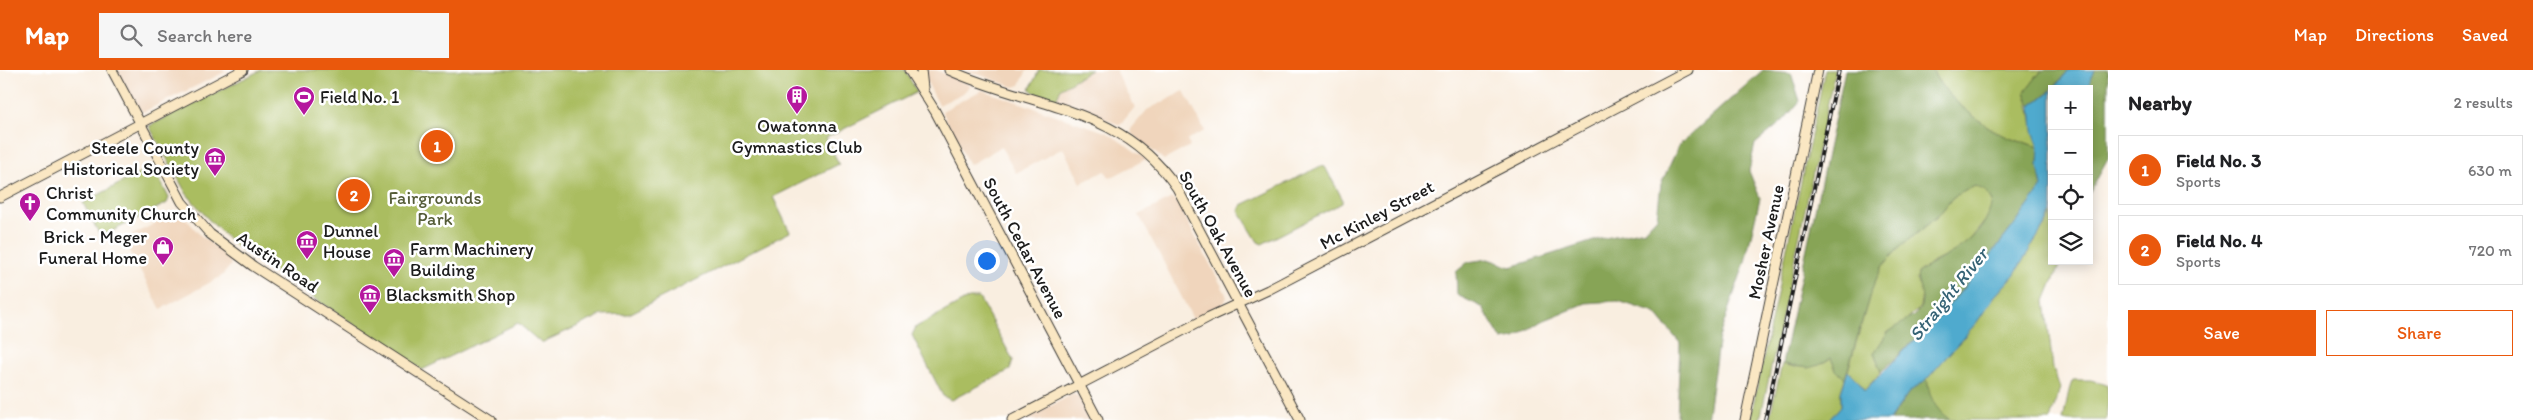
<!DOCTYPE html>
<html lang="en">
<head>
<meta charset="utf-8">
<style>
  body { margin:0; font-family:Itim,sans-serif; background:#f6f6f6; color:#202124 }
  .controls { position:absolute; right:15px; top:15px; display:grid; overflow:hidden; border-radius:0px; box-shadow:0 2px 12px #0003 }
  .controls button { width:45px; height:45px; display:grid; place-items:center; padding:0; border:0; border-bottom:1px solid #e0e0e0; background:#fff; color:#202124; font:25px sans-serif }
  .you { position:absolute; left:986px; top:190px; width:18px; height:18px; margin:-12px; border:4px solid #fff; border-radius:50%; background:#1a73e8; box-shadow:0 0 0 8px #1a73e833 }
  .badge { display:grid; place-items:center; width:32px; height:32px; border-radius:50%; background:#ea580c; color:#fff; font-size:16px; font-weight:700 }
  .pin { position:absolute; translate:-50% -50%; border:2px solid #fff; box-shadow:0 1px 5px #0006 }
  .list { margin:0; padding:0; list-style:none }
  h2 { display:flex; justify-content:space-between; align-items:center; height:65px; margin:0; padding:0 20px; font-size:21px }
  h2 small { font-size:16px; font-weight:400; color:#757577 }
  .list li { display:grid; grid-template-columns:32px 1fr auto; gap:15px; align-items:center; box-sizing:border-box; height:70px; margin:0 10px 10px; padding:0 10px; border:1px solid #e0e0e0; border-radius:0px }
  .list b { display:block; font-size:19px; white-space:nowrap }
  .list p { margin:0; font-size:16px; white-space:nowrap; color:#757577 }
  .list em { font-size:16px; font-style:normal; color:#757577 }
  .actions { display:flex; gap:10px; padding:15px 20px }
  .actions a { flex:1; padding:11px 0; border:1px solid #ea580c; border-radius:0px; text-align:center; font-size:18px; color:#ea580c }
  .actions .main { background:#ea580c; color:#fff }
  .icon { flex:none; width:28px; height:28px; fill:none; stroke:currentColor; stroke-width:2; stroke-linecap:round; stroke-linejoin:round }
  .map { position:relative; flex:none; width:2108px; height:350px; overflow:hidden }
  header { display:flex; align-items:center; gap:30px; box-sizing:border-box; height:70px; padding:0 25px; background:#ea580c; color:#fff }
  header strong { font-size:24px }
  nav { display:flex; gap:28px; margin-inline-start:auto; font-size:18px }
  .search { width:350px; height:45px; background:#f6f6f6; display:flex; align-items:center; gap:12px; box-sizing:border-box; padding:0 18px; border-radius:0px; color:#757577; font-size:19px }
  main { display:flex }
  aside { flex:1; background:#fff }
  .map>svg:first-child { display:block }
</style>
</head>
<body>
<header>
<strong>Map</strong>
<div class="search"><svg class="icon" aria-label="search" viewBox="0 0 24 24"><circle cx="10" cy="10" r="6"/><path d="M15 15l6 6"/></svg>Search here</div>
<nav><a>Map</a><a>Directions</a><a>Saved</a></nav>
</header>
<main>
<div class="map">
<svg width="2108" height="350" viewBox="0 0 2108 350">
  <rect width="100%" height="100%" fill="#fff"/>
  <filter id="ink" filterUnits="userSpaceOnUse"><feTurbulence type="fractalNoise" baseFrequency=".02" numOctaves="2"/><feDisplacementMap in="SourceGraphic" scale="10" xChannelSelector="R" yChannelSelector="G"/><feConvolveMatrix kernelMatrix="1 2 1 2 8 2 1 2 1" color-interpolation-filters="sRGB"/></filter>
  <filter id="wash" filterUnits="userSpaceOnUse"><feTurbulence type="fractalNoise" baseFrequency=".0096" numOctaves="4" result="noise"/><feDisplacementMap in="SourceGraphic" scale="20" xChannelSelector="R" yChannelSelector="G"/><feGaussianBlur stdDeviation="1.12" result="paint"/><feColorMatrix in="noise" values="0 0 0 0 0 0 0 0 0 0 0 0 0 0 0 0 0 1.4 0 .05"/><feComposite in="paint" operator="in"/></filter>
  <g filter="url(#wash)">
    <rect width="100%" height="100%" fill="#f9eee0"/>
    <g fill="#f0d5bc">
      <polygon points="116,0 229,0 143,42 138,38"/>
      <polygon points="925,0 936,0 971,15 963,23 939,35 924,6"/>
      <polygon points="966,0 1027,0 1020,15 1014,17"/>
      <polygon points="1091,0 1118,0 1116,2 1135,37 1120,55 1056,30 1061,18"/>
      <polygon points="982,20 1108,63 1146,89 1110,108 1105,101 1081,113 1063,78 1016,103 1001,77 969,95 942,41"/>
      <polygon points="1184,21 1205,61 1187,70 1190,76 1164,90 1132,64 1131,59 1147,40"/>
      <polygon points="1172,128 1175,129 1227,226 1225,232 1193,249 1139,145"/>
      <polygon points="177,142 181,143 200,165 229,188 231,195 222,206 161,239 123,170"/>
      <polygon points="1073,324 1080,327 1092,350 1025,350"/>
    </g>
    <g fill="#aabd61" stroke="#636c3e">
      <polygon points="261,0 905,0 917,22 826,68 839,94 773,127 790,162 629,244 602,245 541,273 518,253 422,300 236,176 209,150 186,123 149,56"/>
      <polygon points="1039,0 1091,0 1061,18 1056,30 1033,22 1030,19"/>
      <polygon points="1825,0 1835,0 1760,350 1750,350"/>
      <path d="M1933 0H2042L2025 22C2032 40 2032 59 2039 77 2027 73 2014 71 2003 65 1983 56 1938 21 1933 0Z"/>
      <polygon points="153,96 169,128 167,133 101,167 83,133"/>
      <polygon points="1321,96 1325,97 1342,128 1342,133 1262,174 1258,172 1239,141 1242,135"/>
      <polygon points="1975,116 1986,121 1992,131 1990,145 1964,177 1930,194 1916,208 1922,224 1920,237 1903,254 1888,262 1874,283 1881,302 1864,321 1859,312 1848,301 1870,224 1881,198 1897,180 1939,145 1953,127"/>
      <polygon points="2052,143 2052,191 2061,191 2045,231 2053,298 2060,318 2050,350 1950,350 1936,339 1930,327 1927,309 1977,252 1994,227 2014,205"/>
      <polygon points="969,228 979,228 1013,290 1010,300 951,330 943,326 912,265 916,257"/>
      <polygon points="1831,288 1836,300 1845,309 1841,322 1841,336 1829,350 1769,350 1782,294 1795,297 1819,295"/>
      <path d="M2073 310H2091L2107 315 2108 330 2106 350H2063C2066 339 2068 318 2073 310Z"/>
    </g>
    <g fill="#87a457" stroke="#52603a">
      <polygon points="1763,0 1791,3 1800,31 1783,51 1755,74 1749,101 1760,128 1745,192 1719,267 1707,350 1677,350 1680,273 1655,243 1618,231 1586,233 1540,252 1515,268 1502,270 1482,237 1457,225 1456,202 1468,192 1488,189 1511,197 1600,169 1645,160 1657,147 1661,114 1679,75"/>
      <path d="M1845 0H1933C1938 21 1983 56 2003 65 2014 71 2027 73 2039 77L2038 95 2042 117C2006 168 1966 215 1926 262L1921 264 1881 302 1874 283C1879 276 1883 268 1888 263 1897 254 1916 249 1921 236 1925 223 1915 214 1918 202 1949 183 1985 171 1992 131L1986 121 1975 116 1953 127 1939 145 1897 180 1881 198 1870 224 1845 309 1836 300 1831 288 1819 295 1808 298 1782 294Z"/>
      <polygon points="2042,0 2069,0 2050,21 2031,36 2025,22"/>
      <polygon points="2095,0 2108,0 2108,89 2089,124 2089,19 2087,19"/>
      <path d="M1927 309C1930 328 1934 338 1950 350H1890L1909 322Z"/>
    </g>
    <g fill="#50aace" stroke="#366375">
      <polygon points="2069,0 2095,0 2087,19 2053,19"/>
      <path d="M2052 20V143L2014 205 1994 227 1977 252 1927 309 1909 322 1889 350H1829L1841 336V322L1848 301 1859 312 1864 321 1921 264 1926 262C1967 215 2006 168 2042 117L2038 95 2039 77 2033 61 2031 36Z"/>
    </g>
  </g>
  <g filter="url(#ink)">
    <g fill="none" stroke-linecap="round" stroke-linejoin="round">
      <g stroke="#3d3c39" stroke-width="11">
        <g id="secondary">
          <polyline points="112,0 182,132 210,164 253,196 491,350"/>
          <polyline points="909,0 935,41 1098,350"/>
          <polyline points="921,0 923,18"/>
          <path d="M949 0C1031 38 1121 35 1177 118L1300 350"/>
          <polyline points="0,127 243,0"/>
          <polyline points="1012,350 1209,247 1268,220 1688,0"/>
          <polyline points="1745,350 1818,0"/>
        </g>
      </g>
      <use href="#secondary" stroke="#fae7c3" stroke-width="9"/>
      <g stroke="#1c1c1c" stroke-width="4">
        <polyline id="rail" points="1765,350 1839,0"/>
      </g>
      <use href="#rail" stroke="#fff" stroke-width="2" stroke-dasharray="5.5" stroke-linecap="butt"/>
    </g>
  </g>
  <defs>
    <g id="building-pin" transform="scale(1.125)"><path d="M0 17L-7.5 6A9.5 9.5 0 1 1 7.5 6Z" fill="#b5179e" stroke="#fff"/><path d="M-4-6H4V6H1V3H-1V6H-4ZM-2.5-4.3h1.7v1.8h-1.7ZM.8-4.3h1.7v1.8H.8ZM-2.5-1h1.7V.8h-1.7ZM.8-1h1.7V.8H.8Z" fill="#fff"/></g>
    <g id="stadium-pin" transform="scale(1.125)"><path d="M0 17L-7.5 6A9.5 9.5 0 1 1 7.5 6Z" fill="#b5179e" stroke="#fff"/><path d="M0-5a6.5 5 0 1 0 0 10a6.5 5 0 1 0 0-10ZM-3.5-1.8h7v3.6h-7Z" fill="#fff"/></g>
    <g id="museum-pin" transform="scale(1.125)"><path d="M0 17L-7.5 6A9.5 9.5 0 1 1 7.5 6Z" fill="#b5179e" stroke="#fff"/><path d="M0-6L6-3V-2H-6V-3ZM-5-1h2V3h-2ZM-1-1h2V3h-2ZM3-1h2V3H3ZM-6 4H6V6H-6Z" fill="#fff"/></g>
    <g id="church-pin" transform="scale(1.125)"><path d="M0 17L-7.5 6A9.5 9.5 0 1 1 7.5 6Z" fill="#b5179e" stroke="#fff"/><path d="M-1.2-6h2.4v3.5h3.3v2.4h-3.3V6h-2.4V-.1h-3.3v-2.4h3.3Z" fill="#fff"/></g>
    <g id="shop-pin" transform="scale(1.125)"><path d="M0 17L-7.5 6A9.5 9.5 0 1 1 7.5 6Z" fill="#b5179e" stroke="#fff"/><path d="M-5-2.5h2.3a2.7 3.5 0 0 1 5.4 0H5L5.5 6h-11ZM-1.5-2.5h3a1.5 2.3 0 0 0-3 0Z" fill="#fff"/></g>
  </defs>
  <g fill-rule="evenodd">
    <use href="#building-pin" x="797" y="26"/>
    <use href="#stadium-pin" x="304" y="27"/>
    <use href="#museum-pin" x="215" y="88"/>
    <use href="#church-pin" x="30" y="133"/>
    <use href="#museum-pin" x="307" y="171"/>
    <use href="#shop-pin" x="163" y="177"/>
    <use href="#museum-pin" x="394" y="189"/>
    <use href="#museum-pin" x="370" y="225"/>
  </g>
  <g text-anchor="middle" stroke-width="5" stroke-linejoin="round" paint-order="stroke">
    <g font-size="18" fill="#1c1c1c" stroke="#fff" text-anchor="start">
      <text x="320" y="33">Field No. 1</text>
      <text x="797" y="62" text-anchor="middle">Owatonna<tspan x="797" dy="21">Gymnastics Club</tspan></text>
      <text x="199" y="84" text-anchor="end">Steele County<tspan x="199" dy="21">Historical Society</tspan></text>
      <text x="46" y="129">Christ<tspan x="46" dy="21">Community Church</tspan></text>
      <text x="323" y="167">Dunnel<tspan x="323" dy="21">House</tspan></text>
      <text x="147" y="173" text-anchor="end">Brick - Meger<tspan x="147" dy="21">Funeral Home</tspan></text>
      <text x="410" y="185">Farm Machinery<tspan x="410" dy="21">Building</tspan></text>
      <text x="386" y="231">Blacksmith Shop</text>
    </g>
    <g font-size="18" fill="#555c38" stroke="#fff">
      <text x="435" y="134">Fairgrounds<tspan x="435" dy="21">Park</tspan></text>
    </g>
    <g font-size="18" fill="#1c1c1c" stroke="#fff">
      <text transform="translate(1377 145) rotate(-28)" y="6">Mc Kinley Street</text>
      <text transform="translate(1218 164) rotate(61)" y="6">South Oak Avenue</text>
      <text transform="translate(1766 172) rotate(-78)" y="6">Mosher Avenue</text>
      <text transform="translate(1025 178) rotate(62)" y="6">South Cedar Avenue</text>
      <text transform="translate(278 192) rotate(34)" y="6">Austin Road</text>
    </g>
    <g font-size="19" font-style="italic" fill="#366375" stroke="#fff">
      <text transform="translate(1948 224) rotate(-51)" y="7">Straight River</text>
    </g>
  </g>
</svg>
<div class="controls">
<button>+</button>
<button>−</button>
<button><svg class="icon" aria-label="locate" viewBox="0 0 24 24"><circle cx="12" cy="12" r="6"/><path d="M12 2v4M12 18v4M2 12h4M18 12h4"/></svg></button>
<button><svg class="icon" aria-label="layers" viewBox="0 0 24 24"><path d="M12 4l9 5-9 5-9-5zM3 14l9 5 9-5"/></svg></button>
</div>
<div class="you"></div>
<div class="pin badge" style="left:437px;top:76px">1</div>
<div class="pin badge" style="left:354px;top:125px">2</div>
</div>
<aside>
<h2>Nearby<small>2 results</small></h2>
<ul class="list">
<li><span class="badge">1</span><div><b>Field No. 3</b><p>Sports</p></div><em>630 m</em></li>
<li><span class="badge">2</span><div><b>Field No. 4</b><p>Sports</p></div><em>720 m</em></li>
</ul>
<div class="actions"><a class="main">Save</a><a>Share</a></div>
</aside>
</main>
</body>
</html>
